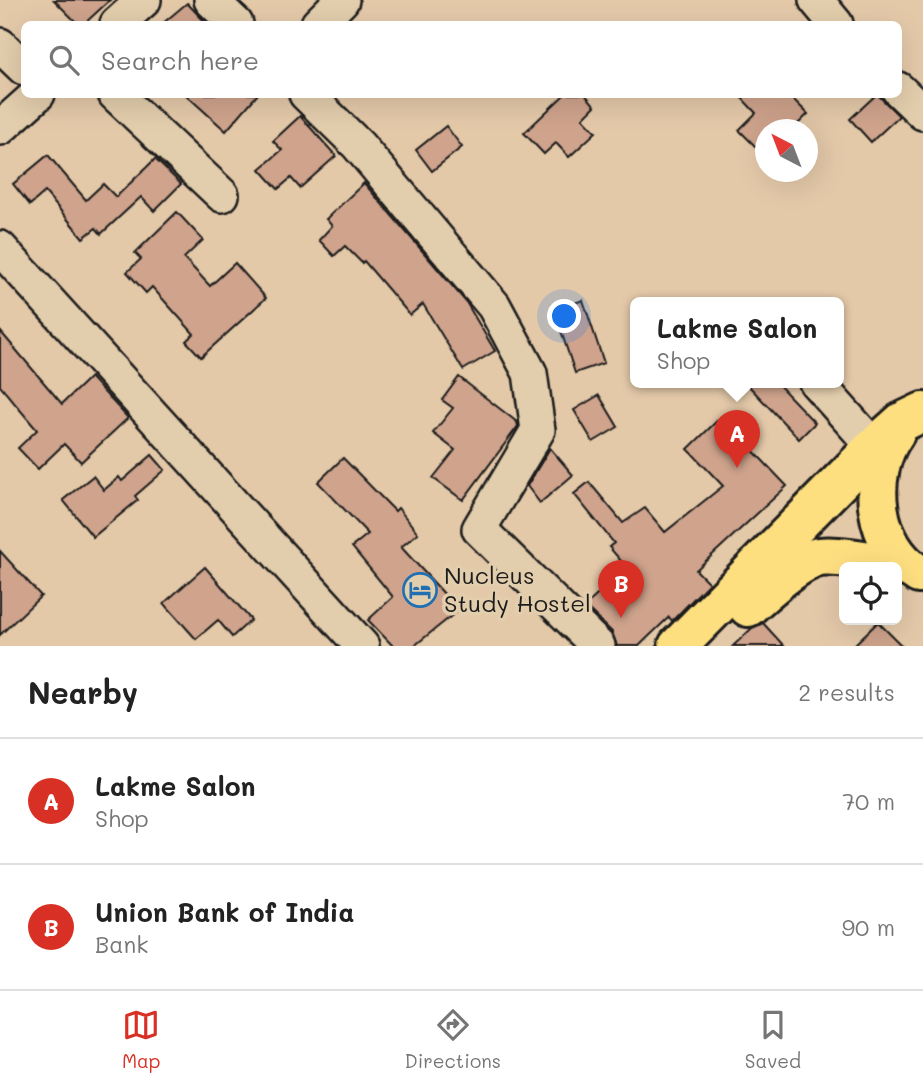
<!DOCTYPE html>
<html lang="en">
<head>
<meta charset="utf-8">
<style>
  body { margin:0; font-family:Mali,sans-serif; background:#f6f6f6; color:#222 }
  .controls { position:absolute; right:21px; bottom:21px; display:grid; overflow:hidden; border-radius:10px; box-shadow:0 7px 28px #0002 }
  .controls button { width:63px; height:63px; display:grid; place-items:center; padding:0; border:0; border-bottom:2px solid #e0e0e0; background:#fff; color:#222; font:35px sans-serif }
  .compass { position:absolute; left:755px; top:119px; width:63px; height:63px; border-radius:50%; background:#fff; box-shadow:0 7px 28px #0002; rotate:318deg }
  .you { position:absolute; left:565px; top:317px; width:24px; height:24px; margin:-18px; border:5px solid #fff; border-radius:50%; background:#1a73e8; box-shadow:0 0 0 10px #1a73e833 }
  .badge { display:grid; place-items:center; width:46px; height:46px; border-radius:50%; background:#d93025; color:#fff; font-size:23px; font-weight:700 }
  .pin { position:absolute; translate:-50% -58px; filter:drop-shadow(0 2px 4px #0008) }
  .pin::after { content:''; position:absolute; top:37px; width:24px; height:21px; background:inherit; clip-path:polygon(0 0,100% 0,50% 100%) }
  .popup { position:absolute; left:630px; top:297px; width:214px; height:91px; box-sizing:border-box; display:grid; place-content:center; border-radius:10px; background:#fff; filter:drop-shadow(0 2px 5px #0005); font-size:23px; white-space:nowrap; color:#767676 }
  .popup b { font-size:26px; color:#222 }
  .popup::after { content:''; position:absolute; left:50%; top:100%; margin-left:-14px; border:14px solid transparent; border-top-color:#fff }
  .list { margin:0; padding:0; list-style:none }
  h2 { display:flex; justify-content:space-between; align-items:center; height:91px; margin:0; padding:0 28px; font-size:30px }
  h2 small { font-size:23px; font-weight:400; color:#767676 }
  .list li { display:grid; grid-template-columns:46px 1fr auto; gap:21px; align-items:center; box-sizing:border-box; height:126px; padding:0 28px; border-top:2px solid #e0e0e0 }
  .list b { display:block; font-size:26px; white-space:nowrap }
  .list p { margin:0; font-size:23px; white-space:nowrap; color:#767676 }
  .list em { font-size:23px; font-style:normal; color:#767676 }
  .icon { flex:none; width:38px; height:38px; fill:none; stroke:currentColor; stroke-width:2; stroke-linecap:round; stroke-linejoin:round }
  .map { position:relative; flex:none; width:923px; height:646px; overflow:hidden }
  .search { position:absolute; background:#fff; box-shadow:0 7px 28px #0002; left:21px; right:21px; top:21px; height:77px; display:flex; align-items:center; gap:18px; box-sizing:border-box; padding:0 24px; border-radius:10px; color:#767676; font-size:26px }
  .sheet { height:343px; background:#fff }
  nav { display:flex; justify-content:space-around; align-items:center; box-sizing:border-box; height:98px; border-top:2px solid #e0e0e0; background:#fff; font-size:19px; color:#767676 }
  nav a { display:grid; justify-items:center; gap:4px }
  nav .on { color:#d93025 }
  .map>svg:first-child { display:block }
</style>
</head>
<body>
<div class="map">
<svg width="923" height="646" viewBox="0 0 923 646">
  <rect width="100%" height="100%" fill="#e4c9a9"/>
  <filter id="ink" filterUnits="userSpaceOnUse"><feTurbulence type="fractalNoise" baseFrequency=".0143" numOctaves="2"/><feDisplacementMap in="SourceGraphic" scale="14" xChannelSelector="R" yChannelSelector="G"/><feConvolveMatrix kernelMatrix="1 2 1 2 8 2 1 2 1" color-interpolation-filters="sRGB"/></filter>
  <g filter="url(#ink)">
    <g fill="#cfa38c" stroke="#1c1c1c" stroke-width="2">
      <polygon points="54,0 110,0 84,24 78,24"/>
      <polygon points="187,3 207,24 162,24"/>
      <polygon points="185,94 258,94 226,131"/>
      <polygon points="565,94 585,94 595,106 583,118 596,132 569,157 556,143 544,154 524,133"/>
      <polygon points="738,94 788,94 808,114 792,130 766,130 766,157 739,130 756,113"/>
      <polygon points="877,94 899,116 871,142 850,119"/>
      <polygon points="300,116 336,156 300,188 291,178 278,189 260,169 282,150 273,141"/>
      <polygon points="446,126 462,147 432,171 416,150"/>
      <polygon points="48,155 86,200 103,184 116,197 155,159 181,184 154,211 141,197 101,234 96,228 83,238 45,192 30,205 13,184"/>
      <polygon points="364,183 466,302 495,351 463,370 423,304 410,315 364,261 362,263 345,246 334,256 319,240 332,226 326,219"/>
      <polygon points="177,212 203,240 184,258 210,286 235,263 266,298 201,357 186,341 194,334 152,287 146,293 127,272 141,259 135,253"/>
      <polygon points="583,300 604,363 575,373 554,310"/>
      <polygon points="0,331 62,404 90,377 128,418 81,462 64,444 38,469 18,448 37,430 0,386"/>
      <polygon points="459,377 517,422 518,426 463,500 433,478 455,450 433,433 453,408 442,400"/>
      <polygon points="745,382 776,382 815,423 799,439"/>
      <polygon points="599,395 618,427 593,442 574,410"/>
      <polygon points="721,417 787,486 696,570 709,583 672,621 669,617 639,646 617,646 612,632 585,606 627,568 609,547 614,543 574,494 589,482 623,523 645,508 665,532 723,486 688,449"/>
      <polygon points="550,448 573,475 540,503 527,486"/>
      <polygon points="152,455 165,470 135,496 138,500 93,537 63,500 93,476 104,490 119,477 122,481"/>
      <polygon points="343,458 395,511 398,508 418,533 401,547 459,610 414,646 393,646 368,620 393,597 352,547 368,534 318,482"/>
      <polygon points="0,551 41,596 0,635"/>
      <polygon points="205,567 251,620 232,637 218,620 196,639 164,603"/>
      <polygon points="878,622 902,646 853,646"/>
      <polygon points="763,623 784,646 733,646 752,628"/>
    </g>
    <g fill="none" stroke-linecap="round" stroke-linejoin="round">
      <g stroke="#1c1c1c" stroke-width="38">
        <g id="minor">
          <polyline points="211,0 236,24"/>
          <polyline points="816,0 836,24"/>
          <polyline points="117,24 144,0"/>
          <polyline points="318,24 342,0"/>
          <polyline points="0,45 24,68"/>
          <polyline points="898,89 923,113"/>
          <polyline points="115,94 222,195"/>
          <polyline points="306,94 358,145 494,306 530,373 538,430 479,529 598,646"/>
          <polyline points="0,128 38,94"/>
          <polyline points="0,248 362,646"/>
          <polyline points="816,382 874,447"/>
        </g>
      </g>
      <g stroke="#1c1c1c" stroke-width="44">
        <g id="highway">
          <path d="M895 433C865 475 873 547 919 574"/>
          <path d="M748 607C765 592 797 561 819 557 841 554 885 564 907 567"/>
          <polyline points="678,646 874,447 902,422 923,412"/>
        </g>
      </g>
      <use href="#minor" stroke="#e2cdac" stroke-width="33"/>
      <use href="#highway" stroke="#fedf80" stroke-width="38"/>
    </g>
  </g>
  <defs>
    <g id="hotel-ring" transform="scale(1.75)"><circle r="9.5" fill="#e2cdac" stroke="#1f6fb2" stroke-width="1.5"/><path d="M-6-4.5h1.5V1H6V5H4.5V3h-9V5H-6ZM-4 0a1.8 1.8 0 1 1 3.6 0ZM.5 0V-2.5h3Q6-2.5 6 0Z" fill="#1f6fb2"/></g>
  </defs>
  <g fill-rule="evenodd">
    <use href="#hotel-ring" x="420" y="590"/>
  </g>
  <g text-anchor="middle" stroke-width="7" stroke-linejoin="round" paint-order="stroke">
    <g font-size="24" fill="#1c1c1c" stroke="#e2cdac" text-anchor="start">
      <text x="444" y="584">Nucleus<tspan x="444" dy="28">Study Hostel</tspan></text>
    </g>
  </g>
</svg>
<div class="controls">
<button><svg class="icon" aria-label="locate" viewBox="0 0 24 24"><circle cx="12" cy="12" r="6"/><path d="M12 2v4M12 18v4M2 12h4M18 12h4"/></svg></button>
</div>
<svg class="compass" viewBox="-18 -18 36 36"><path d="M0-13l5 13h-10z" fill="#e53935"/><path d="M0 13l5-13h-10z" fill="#767676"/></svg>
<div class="you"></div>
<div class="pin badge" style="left:737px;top:468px">A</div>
<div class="popup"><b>Lakme Salon</b>Shop</div>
<div class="pin badge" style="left:621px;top:618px">B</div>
<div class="search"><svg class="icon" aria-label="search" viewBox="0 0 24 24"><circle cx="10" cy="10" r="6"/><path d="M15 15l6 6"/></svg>Search here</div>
</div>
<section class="sheet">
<h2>Nearby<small>2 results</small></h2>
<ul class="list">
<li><span class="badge">A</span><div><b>Lakme Salon</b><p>Shop</p></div><em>70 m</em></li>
<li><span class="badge">B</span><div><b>Union Bank of India</b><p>Bank</p></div><em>90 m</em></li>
</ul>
</section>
<nav>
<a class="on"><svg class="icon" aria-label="map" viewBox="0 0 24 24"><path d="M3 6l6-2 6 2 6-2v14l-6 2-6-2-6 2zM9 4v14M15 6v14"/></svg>Map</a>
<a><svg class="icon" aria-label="directions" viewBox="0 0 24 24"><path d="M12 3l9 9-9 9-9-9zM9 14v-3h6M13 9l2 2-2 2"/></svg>Directions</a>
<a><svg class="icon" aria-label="saved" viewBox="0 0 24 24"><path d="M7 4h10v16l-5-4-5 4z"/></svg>Saved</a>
</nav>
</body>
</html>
